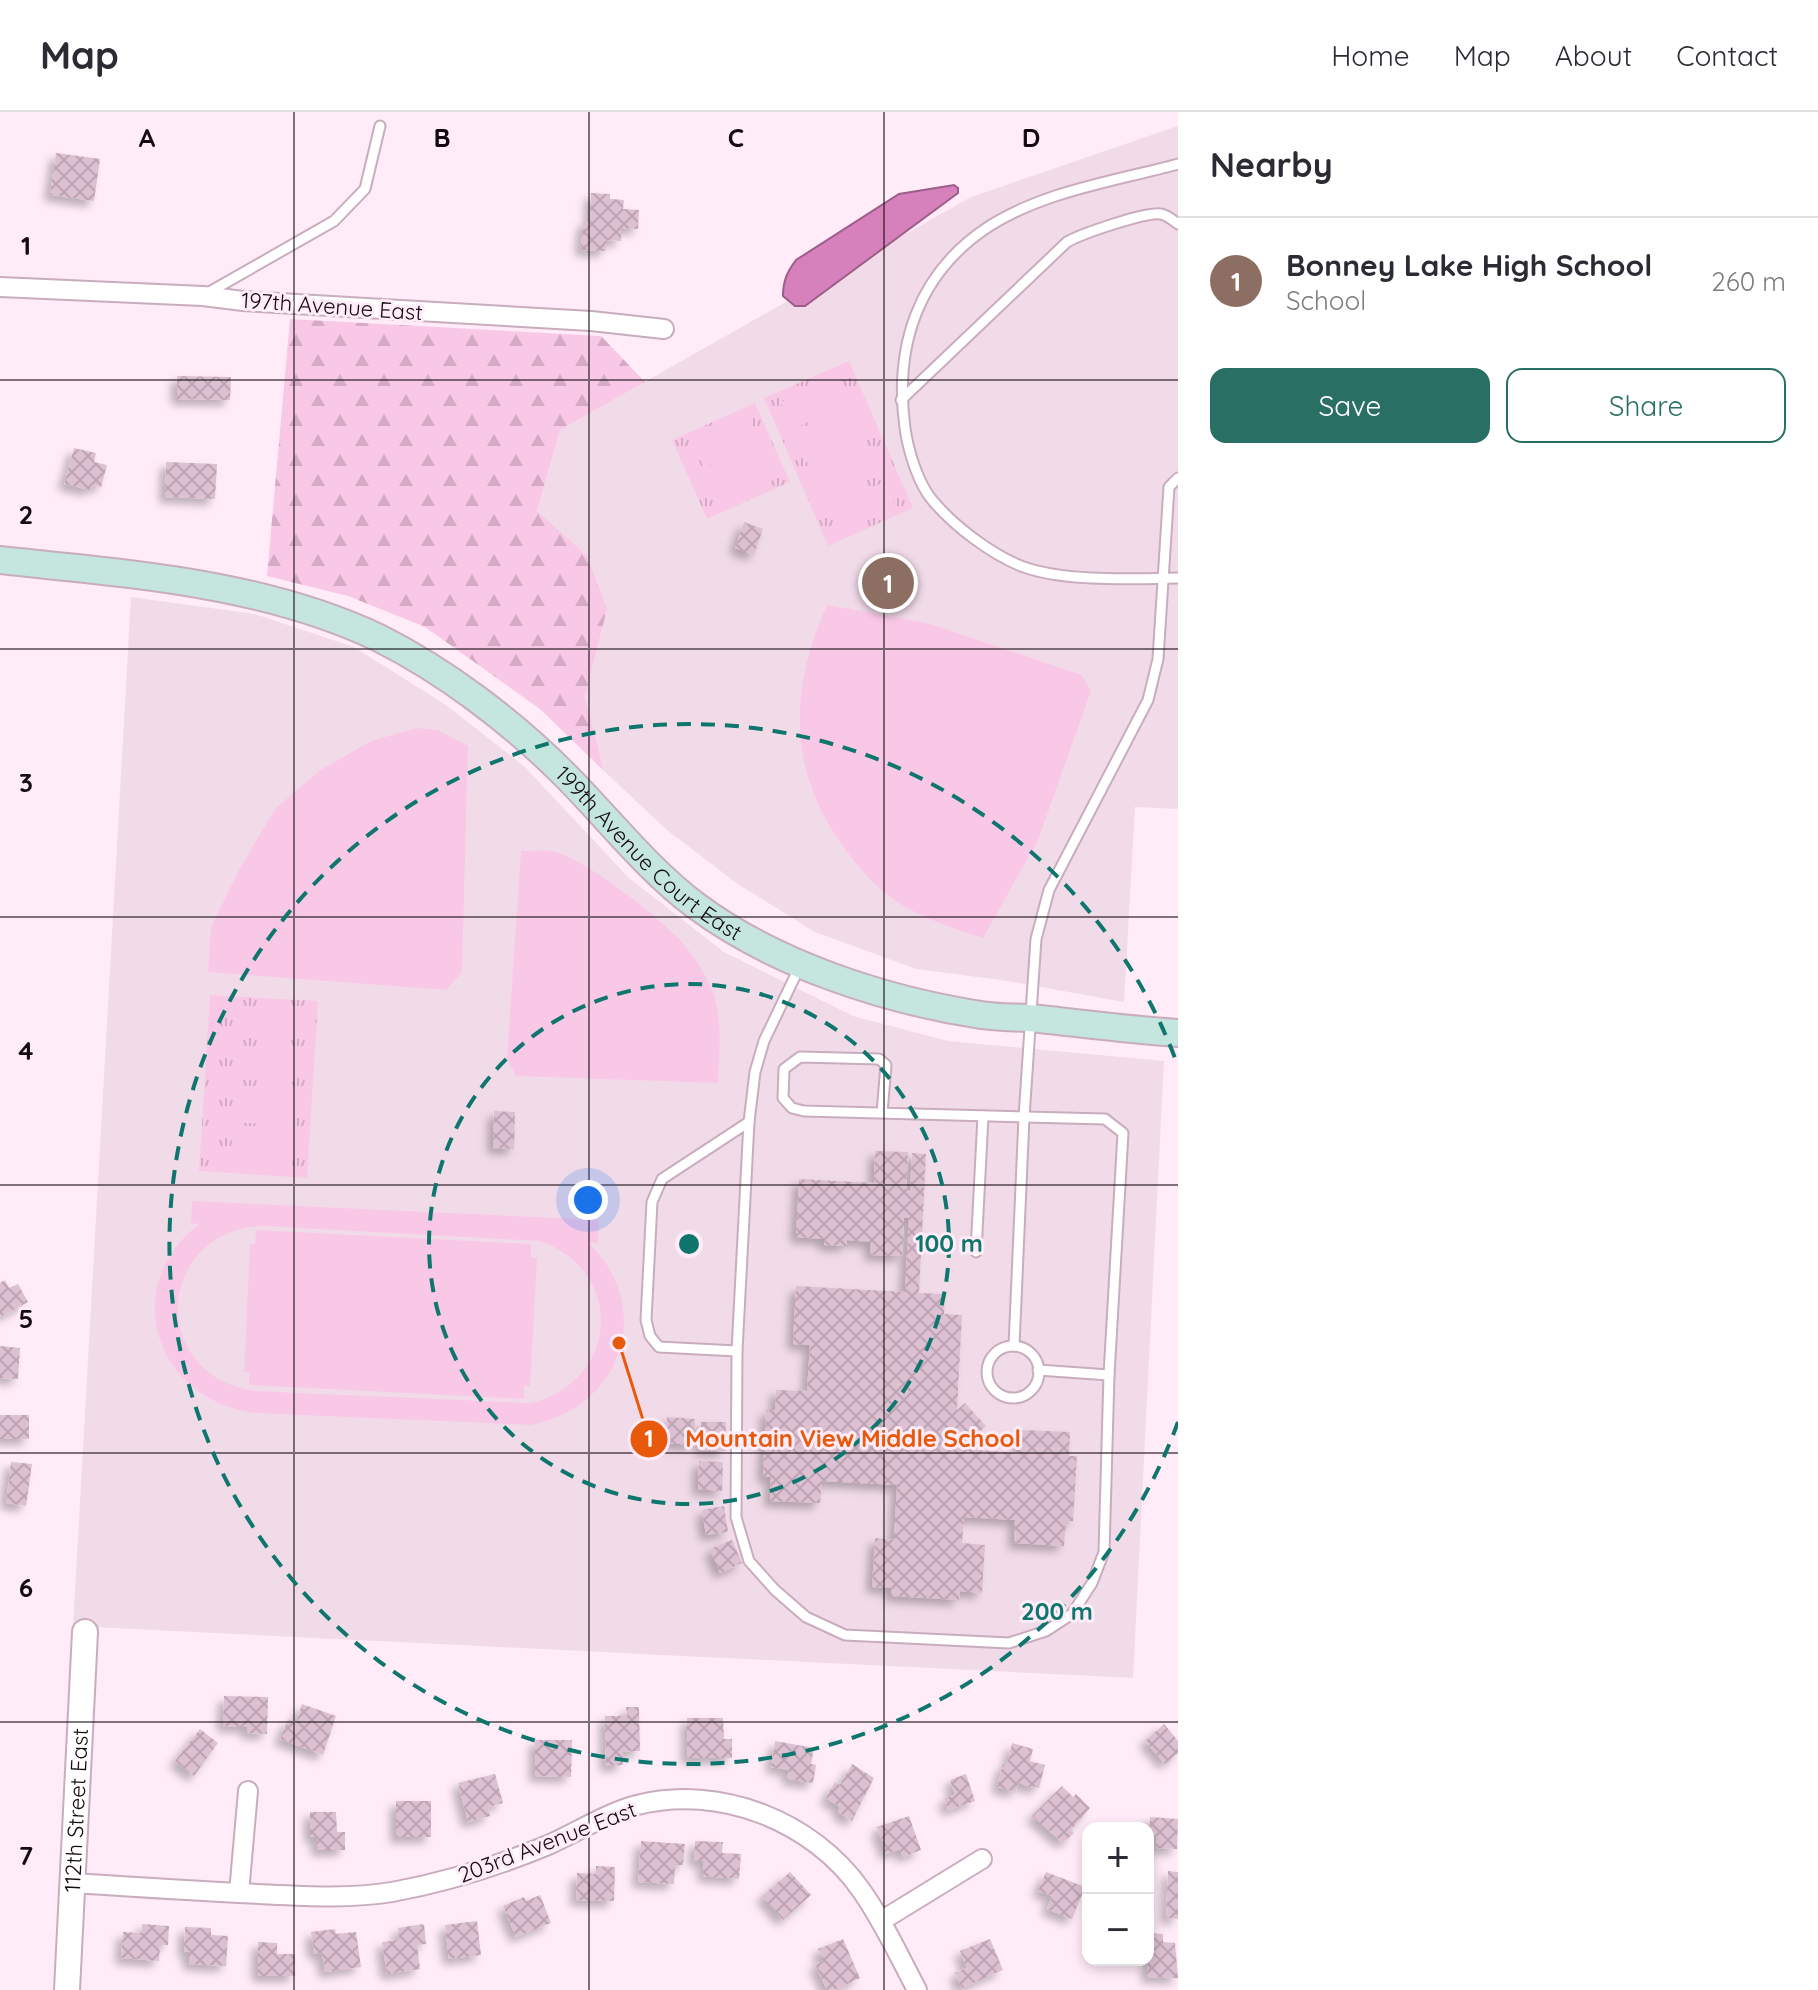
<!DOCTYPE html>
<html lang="en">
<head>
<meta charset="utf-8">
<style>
  body { margin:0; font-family:Quicksand,sans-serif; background:#f2f2f3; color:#2b2b33 }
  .controls { position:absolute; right:24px; bottom:24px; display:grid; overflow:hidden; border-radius:16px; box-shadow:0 4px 12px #0003 }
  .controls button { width:72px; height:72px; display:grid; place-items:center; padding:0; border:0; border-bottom:2px solid #e1e1e2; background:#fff; color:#2b2b33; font:40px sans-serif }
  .you { position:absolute; left:588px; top:1088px; width:28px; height:28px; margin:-20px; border:6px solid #fff; border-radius:50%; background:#1a73e8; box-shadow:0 0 0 12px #1a73e833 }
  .badge { display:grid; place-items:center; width:52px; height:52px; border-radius:50%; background:#2a6f63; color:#fff; font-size:26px; font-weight:700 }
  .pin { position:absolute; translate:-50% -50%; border:4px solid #fff; box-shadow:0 2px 8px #0006 }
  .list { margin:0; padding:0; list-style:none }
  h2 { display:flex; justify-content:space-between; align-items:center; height:104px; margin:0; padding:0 32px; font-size:34px }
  h2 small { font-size:26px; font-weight:400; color:#7c7c81 }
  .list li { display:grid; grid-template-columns:52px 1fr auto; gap:24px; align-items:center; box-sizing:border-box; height:128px; padding:0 32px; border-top:2px solid #e1e1e2 }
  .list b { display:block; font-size:30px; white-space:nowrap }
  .list p { margin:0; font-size:26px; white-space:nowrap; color:#7c7c81 }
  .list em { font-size:26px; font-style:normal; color:#7c7c81 }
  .actions { display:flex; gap:16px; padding:24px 32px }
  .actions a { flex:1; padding:18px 0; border:2px solid #2a6f63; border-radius:16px; text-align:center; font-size:28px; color:#2a6f63 }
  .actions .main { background:#2a6f63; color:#fff }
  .map { position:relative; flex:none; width:1178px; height:1878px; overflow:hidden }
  header { display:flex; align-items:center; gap:48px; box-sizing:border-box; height:112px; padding:0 40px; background:#fff; border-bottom:2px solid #e1e1e2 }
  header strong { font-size:38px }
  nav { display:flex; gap:44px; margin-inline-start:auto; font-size:28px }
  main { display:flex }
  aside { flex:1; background:#fff }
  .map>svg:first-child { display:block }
</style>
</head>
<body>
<header>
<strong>Map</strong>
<nav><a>Home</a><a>Map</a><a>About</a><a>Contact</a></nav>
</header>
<main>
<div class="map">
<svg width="1178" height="1878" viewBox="0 0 1178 1878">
  <defs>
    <pattern id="grass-tufts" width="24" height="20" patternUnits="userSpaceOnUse" patternTransform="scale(2)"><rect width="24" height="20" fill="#f9c8e7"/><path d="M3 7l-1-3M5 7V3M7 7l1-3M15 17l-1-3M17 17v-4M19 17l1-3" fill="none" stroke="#d5aac5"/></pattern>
    <pattern id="forest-firs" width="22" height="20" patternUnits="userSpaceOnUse" patternTransform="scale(2)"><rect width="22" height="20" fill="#f9c8e7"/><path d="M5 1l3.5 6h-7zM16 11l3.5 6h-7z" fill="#d5aac5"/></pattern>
    <pattern id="building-cross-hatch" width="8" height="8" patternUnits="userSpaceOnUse" patternTransform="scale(2)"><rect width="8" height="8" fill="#ddc0d2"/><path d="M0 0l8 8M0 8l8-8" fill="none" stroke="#bda4b3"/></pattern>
    <filter id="shadow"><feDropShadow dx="-6" dy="6" stdDeviation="4" flood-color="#0004"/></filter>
  </defs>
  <rect width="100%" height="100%" fill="#ffecf8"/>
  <g fill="#f2dbe9">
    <polygon points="1178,14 1178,697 1135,695 1124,890 1008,869 916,857 815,820 735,770 667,718 604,659 585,585 607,497 537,399 560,318 971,85"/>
    <polygon points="131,485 255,502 354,535 446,593 524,654 629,766 724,840 853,904 948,929 1164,949 1133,1566 73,1514"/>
  </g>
  <g fill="url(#grass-tufts)">
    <polygon points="849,249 913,396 828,434 764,286"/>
    <polygon points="755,291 790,370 707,407 672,328"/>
    <polygon points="210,883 318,889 307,1066 199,1059"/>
  </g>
  <polygon fill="url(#forest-firs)" points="290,207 601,224 645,270 560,318 537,399 587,444 607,497 585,585 604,659 540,597 425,515 348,484 267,464"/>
  <g fill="#f9c8e7" fill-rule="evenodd">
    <polygon points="838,266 849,292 793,317 781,290"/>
    <polygon points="854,301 865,327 808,352 797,325"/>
    <polygon points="749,306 760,332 704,356 692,330"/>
    <polygon points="869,335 880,361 824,386 812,360"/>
    <polygon points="765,340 776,367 720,391 708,365"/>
    <polygon points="885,370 896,396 839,421 828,394"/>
    <path d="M827 493 927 511 1082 563 1091 579 1038 728 983 826C950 815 917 805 889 784 869 769 854 750 840 730 787 654 790 575 827 493Z"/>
    <polygon points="417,616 438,618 468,634 462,860 446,878 208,860 211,815 240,756 275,697 319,659 371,629"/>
    <path d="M521 739C530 739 542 738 552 739 584 746 655 802 679 827 694 843 711 869 716 891 722 918 719 944 718 971L516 964 507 947Z"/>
    <polygon points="239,895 300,898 299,927 237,924"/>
    <polygon points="237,938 298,941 297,970 235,967"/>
    <polygon points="235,981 296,984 295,1014 233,1010"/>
    <polygon points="232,1024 294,1027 292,1056 231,1053"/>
    <path d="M192 1089 599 1108 598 1131H589C656 1197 621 1296 531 1313L255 1301C155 1288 118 1175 199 1112L191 1111ZM263 1114 539 1129C626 1158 620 1270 530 1291L255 1279C147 1263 155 1119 263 1114Z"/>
    <polygon points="256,1118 531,1132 531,1146 537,1146 530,1274 524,1274 524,1287 249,1273 249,1260 244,1260 250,1132 255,1132"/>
  </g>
  <path fill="#d681bb" stroke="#9c5e88" stroke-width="2" d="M954 73 958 76V81L805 194H795L783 184C783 169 787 160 796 148L899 82Z"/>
  <g fill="url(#building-cross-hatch)" filter="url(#shadow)">
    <polygon points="56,41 100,47 94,89 50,83"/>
    <polygon points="591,81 610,82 610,87 624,88 623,97 639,98 638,117 621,116 621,129 607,128 606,139 581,138 583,110 590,110"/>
    <polygon points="177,264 231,265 230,288 177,287"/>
    <polygon points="74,336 96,341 94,350 107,353 101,375 92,373 90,378 64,372"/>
    <polygon points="166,350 217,352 215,387 165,385"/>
    <polygon points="744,410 763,417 754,443 735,436"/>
    <polygon points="494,999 515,1000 514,1037 493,1036"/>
    <polygon points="875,1039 908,1040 906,1078 910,1078 912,1041 926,1042 919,1181 945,1182 944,1202 962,1203 957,1298 965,1291 986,1314 975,1324 978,1327 977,1338 1019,1341 1020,1318 1070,1320 1069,1344 1077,1344 1073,1409 1066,1409 1064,1434 1014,1431 1015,1408 964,1405 962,1431 985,1433 982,1481 960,1479 959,1488 891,1484 892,1476 872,1475 875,1426 894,1428 897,1373 822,1369 820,1391 770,1389 771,1365 763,1365 766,1298 775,1298 776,1278 807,1279 810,1233 793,1232 796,1174 905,1180 909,1106 904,1106 902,1144 870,1143 871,1130 847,1128 847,1134 824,1133 824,1127 796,1125 799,1067 874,1071"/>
    <polygon points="5,1168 9,1176 18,1172 28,1190 0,1205 0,1171"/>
    <polygon points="0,1234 20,1236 18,1267 0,1266"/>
    <rect x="0" y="1303" width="29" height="24"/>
    <polygon points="667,1305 695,1307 694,1333 666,1331"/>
    <polygon points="701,1310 726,1310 725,1339 700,1338"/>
    <polygon points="699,1349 723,1350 722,1379 698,1377"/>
    <polygon points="11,1350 32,1352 26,1394 6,1391"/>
    <polygon points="724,1394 728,1420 706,1423 702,1398"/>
    <polygon points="732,1428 742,1451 720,1461 710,1437"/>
    <polygon points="224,1584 268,1585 267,1622 247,1621 247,1615 223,1614"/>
    <polygon points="302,1592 336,1604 323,1643 280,1627 288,1607 296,1610"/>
    <polygon points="626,1595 639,1595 640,1639 623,1640 623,1653 606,1654 605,1604 627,1604"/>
    <polygon points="687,1606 723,1606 724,1627 732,1627 732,1646 687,1646"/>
    <polygon points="1164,1612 1178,1629 1178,1641 1165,1652 1145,1629"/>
    <polygon points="200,1617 218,1631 194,1664 175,1649"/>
    <polygon points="535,1628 572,1628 571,1665 535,1664"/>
    <polygon points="775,1629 814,1636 811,1652 816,1653 813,1671 787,1667 789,1658 771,1655"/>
    <polygon points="1012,1631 1033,1637 1030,1649 1045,1653 1039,1676 1031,1674 1031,1676 1018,1670 1016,1680 997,1675 1003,1652 1007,1653"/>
    <polygon points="852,1652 874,1666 852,1709 838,1700 840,1695 826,1686 835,1670 840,1673"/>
    <polygon points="495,1662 503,1691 488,1695 490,1704 468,1710 458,1671"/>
    <polygon points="966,1662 975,1689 948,1698 944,1686 955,1683 950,1668"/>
    <polygon points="1062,1674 1073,1685 1076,1682 1090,1696 1071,1718 1074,1721 1063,1731 1032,1704"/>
    <rect x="396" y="1689" width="35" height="36"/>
    <polygon points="310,1700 336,1700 337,1720 345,1720 345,1738 317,1738 317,1725 310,1725"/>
    <polygon points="909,1704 921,1738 903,1745 900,1737 886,1742 877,1715"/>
    <polygon points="1150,1705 1178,1707 1177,1737 1156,1736 1157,1723 1149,1723"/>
    <polygon points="641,1729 685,1732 683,1753 675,1753 674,1772 638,1770"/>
    <polygon points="695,1729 723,1730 722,1741 741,1742 739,1767 703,1764 704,1749 694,1749"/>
    <polygon points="596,1754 615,1755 614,1789 576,1788 577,1761 596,1762"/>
    <polygon points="1168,1759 1178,1760 1178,1807 1166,1806"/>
    <polygon points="790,1760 811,1783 783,1808 762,1784"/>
    <polygon points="1046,1760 1085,1775 1072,1807 1047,1797 1052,1784 1038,1779"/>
    <polygon points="540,1783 551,1811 516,1825 503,1794 524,1785 526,1789"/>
    <polygon points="477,1809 481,1843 449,1847 445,1813"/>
    <polygon points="142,1812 169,1814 168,1833 160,1833 159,1849 121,1846 123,1820 142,1821"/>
    <polygon points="424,1812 426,1832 417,1833 420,1857 387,1862 382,1830 399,1828 398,1816"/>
    <polygon points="185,1815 211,1816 211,1823 228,1824 226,1854 189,1852 189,1840 184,1839"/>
    <polygon points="335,1817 336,1822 356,1820 361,1855 325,1860 322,1841 314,1842 311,1820"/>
    <polygon points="1150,1821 1163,1822 1163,1830 1175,1831 1178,1866 1147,1865"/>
    <polygon points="843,1827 860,1866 834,1878 827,1878 815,1852 823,1849 818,1837"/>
    <polygon points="990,1827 1003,1858 962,1876 955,1861 967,1856 960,1839"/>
    <polygon points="258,1830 277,1831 277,1842 295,1842 295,1864 258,1864"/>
  </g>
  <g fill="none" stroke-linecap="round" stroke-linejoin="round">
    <g stroke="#c9acbe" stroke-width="13">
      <g id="service">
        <path d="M1178 52C1115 69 1044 79 988 115 917 162 894 235 905 316 908 338 918 372 933 389 954 414 991 442 1021 454 1062 470 1133 467 1178 466"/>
        <polyline points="206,182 334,109 365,77 380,14"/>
        <path d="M901 288 1067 130C1081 122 1147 99 1161 102 1167 103 1174 109 1178 112"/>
        <polyline points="799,856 764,929 755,960 749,1010 737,1239 736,1405 749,1449 775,1478 806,1505 845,1523 1009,1531 1046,1519 1072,1502 1092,1471 1104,1440 1109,1263 1123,1021 1105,1007 804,999 792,996 783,986 784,957 800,945 879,947 886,953 882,1001"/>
        <polyline points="976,1140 983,1004"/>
        <polyline points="1014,1234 1024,1005 1036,827 1049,778 1148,588 1158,547 1169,375 1178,366"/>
        <circle cx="1013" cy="1260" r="26"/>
        <polyline points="737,1239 659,1235 650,1224 646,1208 652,1090 662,1067 749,1010"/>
        <polyline points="1038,1258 1109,1263"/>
      </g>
    </g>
    <g stroke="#c9acbe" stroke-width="22">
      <g id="minor">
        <polyline points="0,175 203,184 243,189 591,209 664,217"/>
        <path d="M72 1771C134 1775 197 1779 259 1782 302 1784 350 1787 392 1780 446 1770 498 1754 548 1733 575 1721 609 1700 637 1693 719 1672 813 1709 861 1778 883 1809 899 1844 917 1878"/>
        <polyline points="239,1781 248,1679"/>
        <polyline points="881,1809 982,1747"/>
      </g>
    </g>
    <g stroke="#c9acbe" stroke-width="28">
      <g id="tertiary">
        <path id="s1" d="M67 1878 85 1520"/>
      </g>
    </g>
    <g stroke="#c9acbe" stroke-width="30">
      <g id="secondary">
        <path id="s2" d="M0 448C128 462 261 470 379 526 445 559 512 610 564 662 607 705 646 756 695 793 774 852 884 888 981 903 1001 906 1021 905 1040 907 1086 912 1132 918 1178 921"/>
      </g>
    </g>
    <use href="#service" stroke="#fff" stroke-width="9"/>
    <use href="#minor" stroke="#fff" stroke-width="18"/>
    <use href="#tertiary" stroke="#fff" stroke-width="24"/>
    <use href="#secondary" stroke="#c5e5df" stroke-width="26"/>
  </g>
  <path fill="none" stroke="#140b11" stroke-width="2" stroke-opacity="0.55" d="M294 0V1878M589 0V1878M884 0V1878M0 268H1178M0 537H1178M0 805H1178M0 1073H1178M0 1341H1178M0 1610H1178"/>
  <g fill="none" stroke="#0f766e" stroke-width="4" stroke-dasharray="14 10">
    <circle cx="689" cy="1132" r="260"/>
    <path d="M1178 1310A520 520 0 1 1 1178 954"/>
  </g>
  <g text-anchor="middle" stroke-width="6" stroke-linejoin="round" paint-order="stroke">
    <g font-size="22" fill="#140b11" stroke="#ffecf8">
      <text transform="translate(332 194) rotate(4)" y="8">197th Avenue East</text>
      <text dy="8" stroke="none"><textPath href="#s2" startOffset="736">199th Avenue Court East</textPath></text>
      <text dy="8" stroke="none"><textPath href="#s1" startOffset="180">112th Street East</textPath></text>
      <text transform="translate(547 1730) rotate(-21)" y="8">203rd Avenue East</text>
    </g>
  </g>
  <g font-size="26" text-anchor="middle" font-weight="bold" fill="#140b11" stroke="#ffecf8" stroke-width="6" stroke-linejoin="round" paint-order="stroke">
    <text x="147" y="35">A</text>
    <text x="442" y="35">B</text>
    <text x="736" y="35">C</text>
    <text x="1031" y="35">D</text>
    <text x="26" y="143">1</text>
    <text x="26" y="412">2</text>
    <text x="26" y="680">3</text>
    <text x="26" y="948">4</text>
    <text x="26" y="1216">5</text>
    <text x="26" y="1485">6</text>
    <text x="26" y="1753">7</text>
  </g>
  <circle cx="689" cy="1132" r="12" fill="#0f766e" stroke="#ffecf8" stroke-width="4"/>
  <g font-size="24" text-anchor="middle" font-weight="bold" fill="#0f766e" stroke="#ffecf8" stroke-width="6" stroke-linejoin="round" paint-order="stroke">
    <text x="949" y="1140">100 m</text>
    <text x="1057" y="1508">200 m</text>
  </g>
  <path fill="none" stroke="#e8590c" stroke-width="3" d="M619 1231L649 1327"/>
  <g fill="#e8590c" stroke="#ffecf8" stroke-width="3">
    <circle cx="619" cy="1231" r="8"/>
    <circle cx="649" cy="1327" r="20"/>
  </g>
  <g font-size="24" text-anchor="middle" font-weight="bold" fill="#fff">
    <text x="649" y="1335">1</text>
  </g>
  <g font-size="24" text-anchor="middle" font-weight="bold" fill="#e8590c" stroke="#ffecf8" stroke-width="6" stroke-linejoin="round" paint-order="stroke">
    <text x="853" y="1335">Mountain View Middle School</text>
  </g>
</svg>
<div class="controls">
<button>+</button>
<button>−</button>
</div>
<div class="you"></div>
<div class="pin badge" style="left:888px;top:471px;background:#8d6e63">1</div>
</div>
<aside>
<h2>Nearby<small></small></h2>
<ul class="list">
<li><span class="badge" style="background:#8d6e63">1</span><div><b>Bonney Lake High School</b><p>School</p></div><em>260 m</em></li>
</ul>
<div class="actions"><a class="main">Save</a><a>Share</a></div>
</aside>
</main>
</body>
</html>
